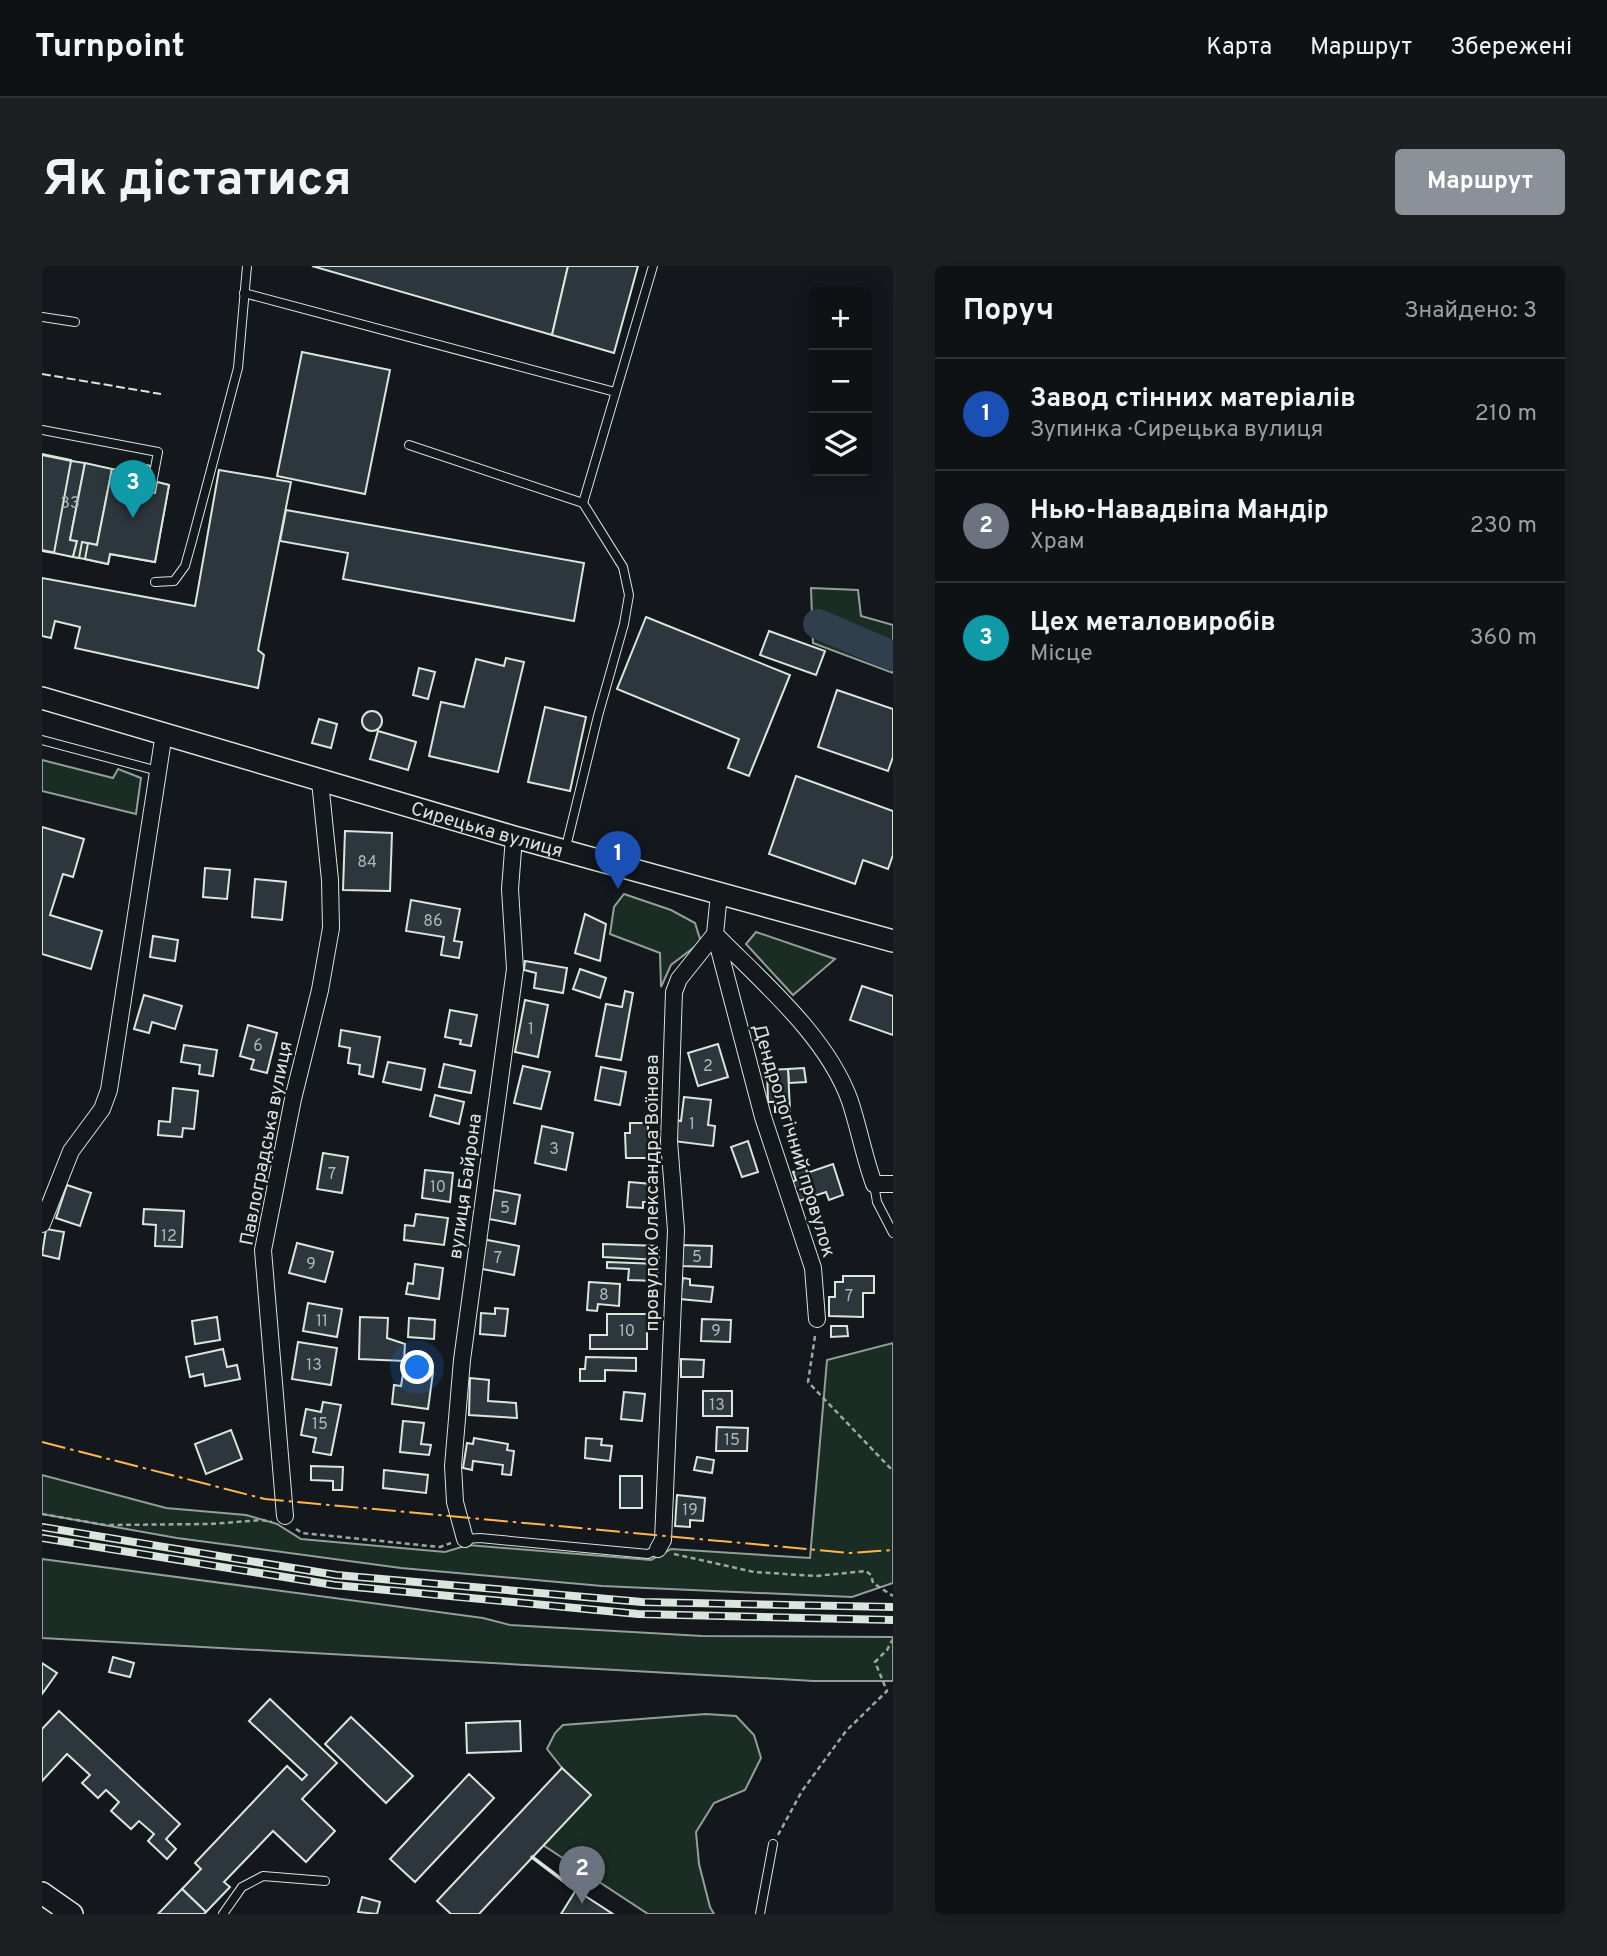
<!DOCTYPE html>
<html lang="uk">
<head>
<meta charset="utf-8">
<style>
  body { margin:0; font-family:Overpass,sans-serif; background:#1d2022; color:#f1f3f6 }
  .controls { position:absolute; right:21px; top:21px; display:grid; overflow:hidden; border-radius:7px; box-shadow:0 4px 18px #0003 }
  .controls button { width:63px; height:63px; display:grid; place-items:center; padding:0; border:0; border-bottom:2px solid #2f3234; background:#0f1215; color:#f1f3f6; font:35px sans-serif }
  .you { position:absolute; left:376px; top:1102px; width:24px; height:24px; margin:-18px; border:5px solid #fff; border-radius:50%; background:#1a73e8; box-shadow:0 0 0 10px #1a73e833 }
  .badge { display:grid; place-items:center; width:46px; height:46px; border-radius:50%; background:#8c9099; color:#fff; font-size:23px; font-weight:700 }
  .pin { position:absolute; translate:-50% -58px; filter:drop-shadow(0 2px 4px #0008) }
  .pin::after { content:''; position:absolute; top:37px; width:24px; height:21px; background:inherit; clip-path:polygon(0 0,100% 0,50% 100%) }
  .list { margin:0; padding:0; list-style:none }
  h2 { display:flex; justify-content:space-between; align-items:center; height:91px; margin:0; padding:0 28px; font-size:30px }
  h2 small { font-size:23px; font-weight:400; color:#9b9ea0 }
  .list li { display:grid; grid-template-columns:46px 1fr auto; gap:21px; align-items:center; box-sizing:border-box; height:112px; padding:0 28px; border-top:2px solid #2f3234 }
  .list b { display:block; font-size:26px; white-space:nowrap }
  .list p { margin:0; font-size:23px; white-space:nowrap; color:#9b9ea0 }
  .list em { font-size:23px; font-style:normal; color:#9b9ea0 }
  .icon { flex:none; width:38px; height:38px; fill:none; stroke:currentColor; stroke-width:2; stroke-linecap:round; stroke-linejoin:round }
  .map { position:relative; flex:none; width:851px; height:1648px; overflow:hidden; border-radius:7px }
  header { display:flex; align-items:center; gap:42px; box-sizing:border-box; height:98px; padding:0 35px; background:#0f1215; border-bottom:2px solid #2f3234 }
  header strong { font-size:33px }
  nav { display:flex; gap:38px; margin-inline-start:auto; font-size:24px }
  .intro { display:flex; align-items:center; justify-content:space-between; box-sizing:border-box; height:168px; padding:0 42px }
  h1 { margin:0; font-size:49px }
  .button { padding:18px 32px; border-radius:7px; background:#8c9099; color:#fff; font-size:24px; font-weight:700 }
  main { display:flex; gap:42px; padding:0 42px }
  aside { flex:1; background:#0f1215; border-radius:7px; box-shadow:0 4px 18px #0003 }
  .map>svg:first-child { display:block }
</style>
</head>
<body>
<header>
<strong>Turnpoint</strong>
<nav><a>Карта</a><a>Маршрут</a><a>Збережені</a></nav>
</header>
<div class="intro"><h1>Як дістатися</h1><a class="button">Маршрут</a></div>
<main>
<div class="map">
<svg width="851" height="1648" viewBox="0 0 851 1648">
  <rect width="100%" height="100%" fill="#14181c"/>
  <g fill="#1a2d24" stroke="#939e99" stroke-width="2">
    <polygon points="769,322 816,324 819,350 851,359 851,407 771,377"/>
    <polygon points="0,494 71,512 76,503 99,512 94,548 0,525"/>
    <polygon points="582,628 629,644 653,657 659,676 629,699 619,721 618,687 568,668 572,641"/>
    <polygon points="714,666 793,693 751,729 704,678"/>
    <polygon points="851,1077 851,1317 810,1331 560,1320 359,1302 135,1272 0,1248 0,1209 124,1242 204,1249 235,1258 259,1273 403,1286 426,1279 609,1294 629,1283 768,1292 785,1094"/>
    <polygon points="0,1293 441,1352 468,1359 660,1370 851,1371 851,1415 772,1415 0,1372"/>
    <polygon points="664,1448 694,1450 712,1469 719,1492 703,1524 672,1537 654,1566 657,1598 668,1641 672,1648 606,1648 501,1579 520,1502 505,1483 513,1467 521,1459"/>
  </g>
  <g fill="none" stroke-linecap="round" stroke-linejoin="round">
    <polyline stroke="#2f3f4d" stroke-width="30" points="776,358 851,390"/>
  </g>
  <g fill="#2c363c" stroke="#d8e6dc" stroke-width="2">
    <polygon points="270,0 526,0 510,69"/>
    <polygon points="526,0 596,0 572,87 510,69"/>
    <polygon points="260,86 348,104 323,228 235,210"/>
    <polygon points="0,188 29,194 12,287 0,285"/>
    <polygon points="0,189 88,207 90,196 109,200 104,224 113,227 115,216 127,219 113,296 68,288 66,298 0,284"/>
    <polygon points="29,195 43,197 28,274 35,275 31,291 12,287"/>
    <polygon points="43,197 70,203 55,279 40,276 37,292 31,291 35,275 28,274"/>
    <polygon points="70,203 88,207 85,220 113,227 115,216 127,219 113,296 68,288 66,298 43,293 46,277 55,279"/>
    <polygon points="177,204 249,216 216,384 222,389 216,422 33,382 38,361 13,355 9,372 0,370 0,312 153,340"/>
    <polygon points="244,244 542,297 532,355 301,313 306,287 238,275"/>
    <polygon points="604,351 748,409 707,510 686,502 697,473 575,423"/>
    <polygon points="727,365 783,385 774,409 718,389"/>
    <polygon points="464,392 482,396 456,506 387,490 399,436 422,441 434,393 462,400"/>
    <polygon points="377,402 393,406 386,433 371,429"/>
    <polygon points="795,424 851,443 851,491 846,505 776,481"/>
    <polygon points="503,441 544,451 528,525 486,516"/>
    <circle cx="330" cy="455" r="10"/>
    <polygon points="277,453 295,458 289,482 270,477"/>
    <polygon points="336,465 374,476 366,504 328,493"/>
    <polygon points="754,510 851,545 851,589 846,603 821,594 813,618 727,588"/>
    <polygon points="0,561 42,573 31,611 21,608 8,649 60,665 49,703 0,688"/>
    <polygon points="303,565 350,567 348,625 301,624"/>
    <polygon points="163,602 188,604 185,633 161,631"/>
    <polygon points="213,613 244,616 240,654 210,651"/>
    <polygon points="369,634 418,643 412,675 420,676 417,692 399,689 402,671 364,665"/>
    <polygon points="543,648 564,658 558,695 533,687"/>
    <polygon points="111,670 136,674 133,695 108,691"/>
    <polygon points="483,695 525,702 521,727 492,722 494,707 482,704"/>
    <polygon points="538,703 564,712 558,732 531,723"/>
    <polygon points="820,720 851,730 851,769 808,754"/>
    <polygon points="583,725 591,727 579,794 554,790 564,738 580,741"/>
    <polygon points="102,729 140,740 133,763 110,756 107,767 92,763"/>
    <polygon points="483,734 506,739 496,791 473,786"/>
    <polygon points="408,744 435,749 429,780 418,778 419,774 403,771"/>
    <polygon points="206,759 235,767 225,807 209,803 212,794 198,790"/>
    <polygon points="299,764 338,771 331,811 317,808 318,799 306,797 308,782 297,780"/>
    <polygon points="676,778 686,811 656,820 646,787"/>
    <polygon points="142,779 175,784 171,810 157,808 158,799 139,796"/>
    <polygon points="346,796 383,803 379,824 341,816"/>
    <polygon points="402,798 433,805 429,827 397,821"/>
    <polygon points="481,800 508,806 499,843 472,837"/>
    <polygon points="559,801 584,806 578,839 553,834"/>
    <polygon points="762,802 764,816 747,817 746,803"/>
    <polygon points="746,803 748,845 733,846 733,836 726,836 725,804"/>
    <polygon points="131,822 156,825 152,863 141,862 140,871 116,869 117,855 128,856"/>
    <polygon points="393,829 422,836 417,858 388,850"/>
    <polygon points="642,831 669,834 666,859 673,860 671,880 631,875 633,854 639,855"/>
    <polygon points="588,857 606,857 606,866 613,866 614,892 584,892 583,867 588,867"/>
    <polygon points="500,860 531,867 524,904 493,897"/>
    <polygon points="706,875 716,906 700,911 689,881"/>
    <polygon points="281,887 306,891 300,927 275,923"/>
    <polygon points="791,898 801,929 787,934 784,926 757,935 750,916 754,914 751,906 764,902 765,907"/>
    <polygon points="383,904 411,907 408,936 380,932"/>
    <polygon points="587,916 610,918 609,936 601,936 601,942 585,941"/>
    <polygon points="25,919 49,927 38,960 14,952"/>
    <polygon points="452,924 478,929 473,958 447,953"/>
    <polygon points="102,943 142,945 140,981 113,980 114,959 101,958"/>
    <polygon points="374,948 406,952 402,979 362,974 363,959 372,960"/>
    <polygon points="4,963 22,966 17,993 0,989"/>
    <polygon points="440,973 477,980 472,1009 435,1002"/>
    <polygon points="255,977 291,986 283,1016 247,1007"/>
    <polygon points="561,978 617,980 617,994 561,991"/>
    <polygon points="640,979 670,980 669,1001 639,1000"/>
    <polygon points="565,996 616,998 615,1015 586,1014 587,1003 565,1002"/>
    <polygon points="373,998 401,1002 397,1033 364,1028 366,1017 371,1018"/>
    <polygon points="801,1010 832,1010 832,1027 821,1027 821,1051 787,1050 787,1031 793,1031 793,1016 801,1016"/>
    <polygon points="641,1012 648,1013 648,1019 671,1021 669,1036 638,1033"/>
    <polygon points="547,1016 578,1018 577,1040 556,1038 555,1045 545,1044"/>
    <polygon points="266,1037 300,1043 295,1071 261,1065"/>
    <polygon points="453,1042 466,1043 463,1070 438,1068 439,1047 453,1048"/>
    <polygon points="565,1048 612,1048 612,1059 605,1059 605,1083 548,1083 548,1069 565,1069"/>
    <polygon points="175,1051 178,1074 153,1078 150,1055"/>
    <polygon points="318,1051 346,1052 345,1072 363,1078 362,1095 317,1093"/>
    <polygon points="367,1052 393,1054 392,1073 366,1071"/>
    <polygon points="660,1053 689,1054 688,1076 659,1075"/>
    <polygon points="789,1060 805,1060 806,1070 789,1071"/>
    <polygon points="256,1076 295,1082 289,1119 250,1113"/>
    <polygon points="181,1083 185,1101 195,1099 198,1113 163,1120 161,1108 148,1111 144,1091"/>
    <polygon points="544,1091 594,1092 594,1105 563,1104 563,1115 538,1115 538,1103 543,1103"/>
    <polygon points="639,1093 662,1094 661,1111 639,1111"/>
    <polygon points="362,1102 391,1106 386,1143 350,1138 352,1119 359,1120"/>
    <polygon points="428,1112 447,1114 446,1135 474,1137 475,1152 427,1149"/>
    <rect x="661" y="1125" width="29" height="25"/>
    <polygon points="582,1126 603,1128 600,1155 579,1153"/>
    <polygon points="281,1136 299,1139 289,1189 271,1186 274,1172 259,1169 264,1143 279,1146"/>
    <polygon points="361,1155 382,1157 379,1178 389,1179 387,1189 358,1186"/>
    <polygon points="675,1161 706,1162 705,1185 674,1185"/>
    <polygon points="189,1164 200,1193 164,1208 153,1178"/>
    <polygon points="432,1172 466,1178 465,1184 472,1185 469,1209 460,1208 461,1199 431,1195 430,1204 421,1202 425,1177 431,1178"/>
    <polygon points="544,1172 560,1173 559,1179 570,1180 568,1195 543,1192"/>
    <polygon points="655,1191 672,1194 670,1207 652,1204"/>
    <polygon points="269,1200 301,1201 300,1224 291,1224 291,1215 269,1214"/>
    <polygon points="342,1204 386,1209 384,1227 341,1222"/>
    <rect x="578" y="1210" width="22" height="32"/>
    <polygon points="635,1229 663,1232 661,1255 648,1254 648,1261 633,1260"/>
    <polygon points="71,1391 92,1397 88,1411 67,1406"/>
    <polygon points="0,1397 15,1407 0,1428"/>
    <polygon points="228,1433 295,1497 260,1533 293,1565 264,1596 231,1565 182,1616 188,1621 164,1646 140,1623 159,1603 153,1597 245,1500 260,1514 265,1509 207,1455"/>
    <polygon points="17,1445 138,1558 124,1573 134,1583 125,1593 106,1575 112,1568 97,1555 89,1563 69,1545 77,1536 64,1524 56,1532 40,1517 48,1509 25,1488 0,1515 0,1463"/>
    <polygon points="309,1451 371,1510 344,1537 283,1478"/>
    <polygon points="478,1455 479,1485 425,1487 424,1457"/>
    <polygon points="520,1502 549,1529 437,1648 409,1648 395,1635"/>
    <polygon points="427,1508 452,1532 373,1616 348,1593"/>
    <polygon points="140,1623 164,1646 162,1648 116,1648"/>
    <polygon points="534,1624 571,1648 519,1648"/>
    <polygon points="320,1631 338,1636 335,1648 316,1646"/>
  </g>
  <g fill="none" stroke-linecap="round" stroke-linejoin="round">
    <g stroke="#d8e6dc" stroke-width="10">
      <g id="lane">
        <polyline points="202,27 573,126"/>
        <polyline points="0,51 33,56"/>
        <polyline points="0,164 116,186 109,223"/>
        <polyline points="367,179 541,237"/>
        <polyline points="113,316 132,315 143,300 150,275 196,102 205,0"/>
        <polyline points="0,474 116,505"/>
        <polyline points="523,585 556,450 582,358 587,329 581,301 541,237 611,0"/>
        <polyline points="832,918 835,936 851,967"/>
        <polyline points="423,1273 438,1272 606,1288 616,1283"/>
        <polyline points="181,1648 200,1621 221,1610 283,1615"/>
        <polyline points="718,1648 731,1578"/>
      </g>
    </g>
    <g stroke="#d8e6dc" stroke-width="18">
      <g id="street">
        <path d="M677 628 673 668C720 716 785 770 808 835 817 862 822 891 832 918H851"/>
        <polyline points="673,668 721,851 771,1002 775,1053"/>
        <polyline points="0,958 29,885 60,843 67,824 122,467"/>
        <polyline points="243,1250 221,984 251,833 278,724 289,662 288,614 278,515"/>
        <polyline points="423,1273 413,1236 411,1200 420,1094 473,703 468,623 472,571"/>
        <polyline points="616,1283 621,1274 634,964 627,875 632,726 637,713 673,668"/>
      </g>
    </g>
    <g stroke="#d8e6dc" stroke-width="24">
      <g id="secondary">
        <path id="s1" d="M0 432 472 571 851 675"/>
        <polyline points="0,1627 30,1648"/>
      </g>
    </g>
    <g stroke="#9da8a2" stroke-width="2.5" stroke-dasharray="5 3.5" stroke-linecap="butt">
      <polyline points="773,1070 766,1116 851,1205"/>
      <polyline points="0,1248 63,1259 169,1258 220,1254 230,1256"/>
      <polyline points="254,1263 260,1267 398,1281 409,1277"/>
      <polyline points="632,1288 712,1306 774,1310 824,1305 829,1309 831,1317 851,1330"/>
      <polyline points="736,1569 760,1525 804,1465 845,1425 833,1396 845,1384 851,1373"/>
    </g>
    <use href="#lane" stroke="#14181c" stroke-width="8"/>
    <use href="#street" stroke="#14181c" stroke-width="16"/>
    <use href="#secondary" stroke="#14181c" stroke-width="21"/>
    <g stroke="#d8e6dc" stroke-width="8">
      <g id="rail">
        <polyline points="0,1261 294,1309 600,1336 851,1341"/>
        <polyline points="0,1272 292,1319 596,1348 851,1354"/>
      </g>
    </g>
    <use href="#rail" stroke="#14181c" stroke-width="5" stroke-dasharray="16" stroke-linecap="butt"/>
    <polyline stroke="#d8e6dc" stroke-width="2" stroke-dasharray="9 3.5" stroke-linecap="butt" points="0,108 119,128"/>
    <polyline stroke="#d8e6dc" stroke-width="3.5" points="490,1591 535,1625"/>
    <polyline stroke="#ffb74d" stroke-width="2" stroke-dasharray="24 5 3.5 5" stroke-linecap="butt" points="0,1176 223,1233 808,1287 851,1284"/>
  </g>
  <g text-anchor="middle" stroke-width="5" stroke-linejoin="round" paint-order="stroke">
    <g font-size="16" fill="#adbab4">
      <text x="28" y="242">33</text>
      <text x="325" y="601">84</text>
      <text x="391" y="660">86</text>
      <text x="489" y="768">1</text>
      <text x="216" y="785">6</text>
      <text x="666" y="805">2</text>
      <text x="650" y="863">1</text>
      <text x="512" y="888">3</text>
      <text x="290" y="913">7</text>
      <text x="396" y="926">10</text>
      <text x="463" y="947">5</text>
      <text x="127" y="975">12</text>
      <text x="655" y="996">5</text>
      <text x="456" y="997">7</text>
      <text x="269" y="1003">9</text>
      <text x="562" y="1034">8</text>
      <text x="807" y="1035">7</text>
      <text x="280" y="1060">11</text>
      <text x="585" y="1070">10</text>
      <text x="674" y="1070">9</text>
      <text x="272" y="1104">13</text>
      <text x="675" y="1144">13</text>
      <text x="278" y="1163">15</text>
      <text x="690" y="1179">15</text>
      <text x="648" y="1249">19</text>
    </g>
    <g font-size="19" fill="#d8e6dc" stroke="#14181c">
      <text dy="7" stroke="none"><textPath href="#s1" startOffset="464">Сирецька вулиця</textPath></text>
      <text transform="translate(753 874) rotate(73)" y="7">Дендрологічний провулок</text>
      <text transform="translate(223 877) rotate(-79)" y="7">Павлоградська вулиця</text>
      <text transform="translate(422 920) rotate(-82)" y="7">вулиця Байрона</text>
      <text transform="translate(609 927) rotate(-90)" y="7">провулок Олександра Воїнова</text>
    </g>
  </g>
</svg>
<div class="controls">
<button>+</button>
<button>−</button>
<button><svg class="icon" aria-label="layers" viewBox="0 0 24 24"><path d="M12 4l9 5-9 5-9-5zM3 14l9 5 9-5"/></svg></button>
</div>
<div class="you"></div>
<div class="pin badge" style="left:576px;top:623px;background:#1a4fb4">1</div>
<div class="pin badge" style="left:540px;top:1638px;background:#6b7280">2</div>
<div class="pin badge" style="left:91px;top:252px;background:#0f9aa8">3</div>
</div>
<aside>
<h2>Поруч<small>Знайдено: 3</small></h2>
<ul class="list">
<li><span class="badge" style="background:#1a4fb4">1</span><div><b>Завод стінних матеріалів</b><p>Зупинка · Сирецька вулиця</p></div><em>210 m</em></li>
<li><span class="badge" style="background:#6b7280">2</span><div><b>Нью-Навадвіпа Мандір</b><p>Храм</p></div><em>230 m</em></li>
<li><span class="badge" style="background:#0f9aa8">3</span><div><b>Цех металовиробів</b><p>Місце</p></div><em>360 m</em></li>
</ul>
</aside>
</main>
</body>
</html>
